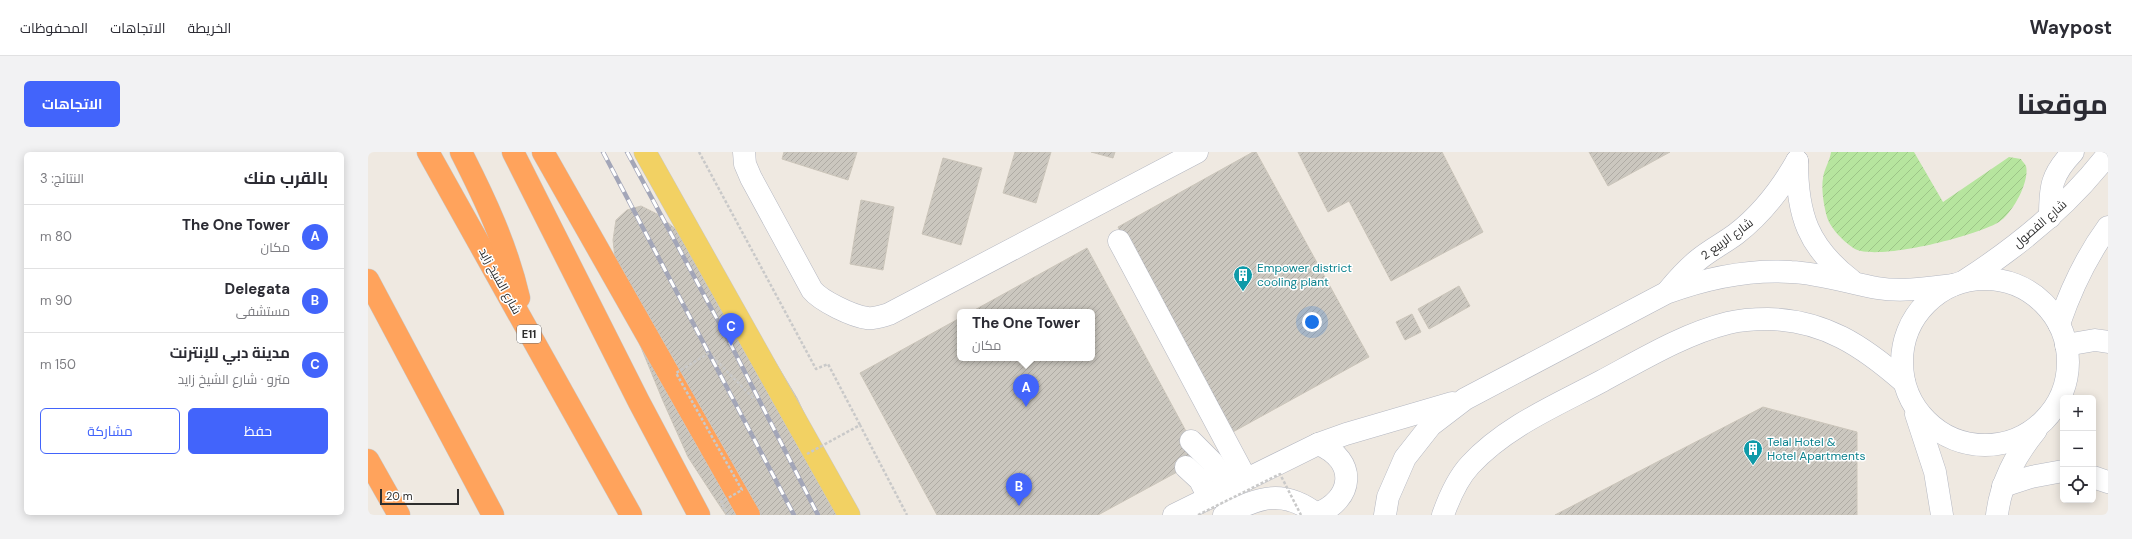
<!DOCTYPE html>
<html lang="ar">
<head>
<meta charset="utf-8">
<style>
  body { margin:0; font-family:"DM Sans",Cairo,sans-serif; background:#f2f2f3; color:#2b2b33; direction:rtl }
  .controls { position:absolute; right:12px; bottom:12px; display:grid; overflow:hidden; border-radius:6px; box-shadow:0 2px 10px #0003 }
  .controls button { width:36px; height:36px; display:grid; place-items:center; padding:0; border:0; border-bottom:1px solid #e1e1e2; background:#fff; color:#2b2b33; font:20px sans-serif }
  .scale { position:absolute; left:12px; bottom:10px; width:79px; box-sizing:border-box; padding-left:4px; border:2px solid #2e2e2e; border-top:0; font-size:11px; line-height:14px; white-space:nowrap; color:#2e2e2e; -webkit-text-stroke:3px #fff; paint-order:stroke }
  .you { position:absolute; left:944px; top:170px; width:14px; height:14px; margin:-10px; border:3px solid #fff; border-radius:50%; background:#1a73e8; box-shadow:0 0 0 6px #1a73e833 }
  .badge { display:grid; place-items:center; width:26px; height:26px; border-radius:50%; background:#4264fb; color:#fff; font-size:13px; font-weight:700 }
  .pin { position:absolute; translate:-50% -33px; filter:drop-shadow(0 1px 2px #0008) }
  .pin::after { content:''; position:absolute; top:21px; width:14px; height:12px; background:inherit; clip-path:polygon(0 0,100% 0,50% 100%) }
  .popup { position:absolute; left:589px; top:157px; width:138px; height:52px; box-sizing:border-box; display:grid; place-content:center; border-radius:6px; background:#fff; filter:drop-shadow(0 1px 3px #0005); font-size:13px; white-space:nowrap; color:#7c7c81 }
  .popup b { font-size:15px; color:#2b2b33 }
  .popup::after { content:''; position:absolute; left:50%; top:100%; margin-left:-8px; border:8px solid transparent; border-top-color:#fff }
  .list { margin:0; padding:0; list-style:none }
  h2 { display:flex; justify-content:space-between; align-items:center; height:52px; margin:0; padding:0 16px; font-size:17px }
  h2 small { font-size:13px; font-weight:400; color:#7c7c81 }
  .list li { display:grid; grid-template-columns:26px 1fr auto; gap:12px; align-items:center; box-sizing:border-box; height:64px; padding:0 16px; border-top:1px solid #e1e1e2 }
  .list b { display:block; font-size:15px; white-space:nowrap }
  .list p { margin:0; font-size:13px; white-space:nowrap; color:#7c7c81 }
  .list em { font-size:13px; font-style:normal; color:#7c7c81 }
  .actions { display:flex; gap:8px; padding:12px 16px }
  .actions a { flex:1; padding:9px 0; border:1px solid #4264fb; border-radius:6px; text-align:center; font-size:14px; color:#4264fb }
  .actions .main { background:#4264fb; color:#fff }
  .icon { flex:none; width:22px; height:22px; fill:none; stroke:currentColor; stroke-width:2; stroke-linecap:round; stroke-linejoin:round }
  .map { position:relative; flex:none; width:1740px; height:363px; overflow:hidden; direction:ltr; border-radius:6px }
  header { display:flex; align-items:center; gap:24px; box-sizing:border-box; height:56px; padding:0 20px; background:#fff; border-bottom:1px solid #e1e1e2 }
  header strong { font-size:19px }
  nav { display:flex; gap:22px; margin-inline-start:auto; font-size:14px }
  .intro { display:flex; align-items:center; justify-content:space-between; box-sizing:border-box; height:96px; padding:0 24px }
  h1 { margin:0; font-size:28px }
  .button { padding:10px 18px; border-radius:6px; background:#4264fb; color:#fff; font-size:14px; font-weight:700 }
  main { display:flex; gap:24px; padding:0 24px }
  aside { flex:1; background:#fff; border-radius:6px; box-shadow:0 2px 10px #0003 }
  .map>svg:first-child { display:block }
</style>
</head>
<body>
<header>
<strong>Waypost</strong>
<nav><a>الخريطة</a><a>الاتجاهات</a><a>المحفوظات</a></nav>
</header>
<div class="intro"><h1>موقعنا</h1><a class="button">الاتجاهات</a></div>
<main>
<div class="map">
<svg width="1740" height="363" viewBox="0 0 1740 363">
  <defs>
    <pattern id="garden-furrows" width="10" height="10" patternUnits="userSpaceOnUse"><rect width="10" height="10" fill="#b6e59e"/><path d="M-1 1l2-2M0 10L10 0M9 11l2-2" fill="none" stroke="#9dc588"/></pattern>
    <pattern id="building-hatch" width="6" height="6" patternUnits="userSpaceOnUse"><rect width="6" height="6" fill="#cbc7bf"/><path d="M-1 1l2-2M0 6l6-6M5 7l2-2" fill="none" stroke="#afaba4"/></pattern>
  </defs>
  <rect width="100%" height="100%" fill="#efe9e1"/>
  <path fill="url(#garden-furrows)" d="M1463 0H1546L1575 50 1641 5 1653 7C1654 9 1657 12 1658 14 1662 30 1644 62 1631 70 1608 84 1511 109 1487 97 1477 91 1462 76 1459 65 1456 55 1453 37 1455 26 1456 17 1462 9 1463 0Z"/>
  <g fill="url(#building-hatch)" stroke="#cbc5ba">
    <polygon points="416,0 489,0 480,28 414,7"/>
    <polygon points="647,0 683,0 668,51 635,41"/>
    <polygon points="723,0 747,0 745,6"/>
    <polygon points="885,0 888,0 1001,205 863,281 750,75"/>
    <polygon points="930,0 1074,0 1115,80 1023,129 981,49 960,60"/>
    <polygon points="1221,0 1302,0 1240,34"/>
    <polygon points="575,6 614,16 593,93 554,82"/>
    <polygon points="493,48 526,55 515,118 482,112"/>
    <polygon points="273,54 291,63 312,81 397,193 429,246 449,289 477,363 358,363 346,345 320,305 295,249 268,183 248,115 245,88 248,68 259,58"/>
    <polygon points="719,96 833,307 730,363 569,363 492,221 592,166 592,206 724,206 724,160 603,160"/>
    <polygon points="1091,134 1102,154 1061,177 1050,157"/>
    <polygon points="1044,162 1053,180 1037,188 1028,170"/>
    <polygon points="1395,255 1489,280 1489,363 1187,363"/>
  </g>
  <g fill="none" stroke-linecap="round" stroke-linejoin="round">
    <g stroke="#b4b7c1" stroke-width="23">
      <g id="minor">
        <path d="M376 0 377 12 383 26 444 138C453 149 484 164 499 166 507 167 514 164 521 162L829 0"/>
        <path d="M1429 9C1429 63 1440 95 1483 128"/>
        <path d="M1682 65C1682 35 1683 23 1705 0"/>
        <polyline points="751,89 878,327"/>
        <circle cx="1617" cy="210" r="83"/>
        <path d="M1598 128C1652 93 1701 53 1740 2"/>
        <path d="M1300 139C1309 128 1319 117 1330 108 1342 98 1356 91 1368 82 1394 62 1413 37 1429 9"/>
        <path d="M1691 172C1703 137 1718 105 1740 75"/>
        <polyline points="1698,193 1727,188 1740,190"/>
        <polyline points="1548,262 1567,320 1574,363"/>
        <polyline points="823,289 844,310 861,335"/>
        <polyline points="818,315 832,328 841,346"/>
        <polyline points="1725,325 1740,330"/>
        <polyline points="1635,334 1663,325 1695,319"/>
        <path d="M948 362C986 348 990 308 950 292"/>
        <polyline points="806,363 950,292 978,282 1084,251"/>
        <path d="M856 363C892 345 915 336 950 363"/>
        <path d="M1017 363 1020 345 1037 306 1063 273 1097 247 1298 141C1339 126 1379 117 1423 120 1452 121 1481 131 1509 136 1534 140 1560 136 1585 133"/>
        <path d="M1075 363C1081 346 1090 326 1102 313 1138 274 1189 253 1234 229 1275 207 1316 182 1360 171 1372 168 1388 167 1400 167 1456 168 1495 194 1536 230"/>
        <path d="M1629 363C1633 330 1647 304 1668 278"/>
      </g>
    </g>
    <g stroke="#c9c9c9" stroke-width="23">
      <polyline id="major" points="277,0 481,363"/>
    </g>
    <g stroke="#c9c9c9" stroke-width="23">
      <g id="highway">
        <polyline points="60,0 263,363"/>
        <path d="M93 0C117 47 139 94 151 146"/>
        <polyline points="145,0 271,250 331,363"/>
        <polyline points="175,0 381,363"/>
        <polyline points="0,128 125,363"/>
        <polyline points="0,308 31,363"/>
      </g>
    </g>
    <g stroke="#c9c9c9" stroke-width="2.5" stroke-dasharray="3 2" stroke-linecap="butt">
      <polyline points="331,0 448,217 460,212 492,273"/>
      <polyline points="341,201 386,247"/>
    </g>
    <use href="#minor" stroke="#fff" stroke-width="22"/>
    <use href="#major" stroke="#f2d163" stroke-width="22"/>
    <use href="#highway" stroke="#ffa35c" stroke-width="22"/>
    <g stroke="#a3a6b8" stroke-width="4.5">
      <g id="rail">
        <polyline points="235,0 426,363"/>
        <polyline points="259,0 363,193 450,363"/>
      </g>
    </g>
    <use href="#rail" stroke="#fff" stroke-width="3" stroke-dasharray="9" stroke-linecap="butt"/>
    <g stroke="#c9c9c9" stroke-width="2.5" stroke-dasharray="3 2" stroke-linecap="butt">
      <polyline points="341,201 308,221 374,338 353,350 360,363"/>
      <polyline points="439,302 492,273 539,363"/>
      <polyline points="830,363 912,322 933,363"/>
    </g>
  </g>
  <defs>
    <g id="building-pin" transform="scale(1)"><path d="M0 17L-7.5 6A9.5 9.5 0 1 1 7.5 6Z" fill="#0f9aa8" stroke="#fff"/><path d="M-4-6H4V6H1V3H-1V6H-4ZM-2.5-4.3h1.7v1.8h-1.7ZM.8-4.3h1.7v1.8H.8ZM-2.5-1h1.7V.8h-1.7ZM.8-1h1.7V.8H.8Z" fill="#fff"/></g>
  </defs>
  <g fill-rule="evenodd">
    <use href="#building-pin" x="875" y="123"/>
    <use href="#building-pin" x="1385" y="297"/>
  </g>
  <g text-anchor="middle" stroke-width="3" stroke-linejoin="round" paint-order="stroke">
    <rect fill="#fff" stroke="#6d6d6d" stroke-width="1" x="149" y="173" width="24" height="18" rx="3"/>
    <g font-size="11" font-weight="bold" fill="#2e2e2e">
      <text x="161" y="186">E11</text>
    </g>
    <g font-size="12" fill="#2e2e2e" stroke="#fff">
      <text transform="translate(1672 72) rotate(-41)" y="4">شارع الفصول</text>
      <text transform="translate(1359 87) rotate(-36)" y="4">شارع الربيع 2</text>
      <text transform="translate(132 129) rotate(61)" y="4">شارع الشيخ زايد</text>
    </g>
    <g font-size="12" fill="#0d838f" stroke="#fff" text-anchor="start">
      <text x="889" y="120">Empower district<tspan x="889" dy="14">cooling plant</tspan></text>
      <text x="1399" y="294">Telal Hotel &amp;<tspan x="1399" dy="14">Hotel Apartments</tspan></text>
    </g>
  </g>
</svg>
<div class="controls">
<button>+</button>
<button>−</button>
<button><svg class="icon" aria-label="locate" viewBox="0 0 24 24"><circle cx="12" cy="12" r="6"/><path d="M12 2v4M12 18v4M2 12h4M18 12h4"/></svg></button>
</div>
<div class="scale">20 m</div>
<div class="you"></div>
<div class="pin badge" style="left:658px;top:255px">A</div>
<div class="popup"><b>The One Tower</b>مكان</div>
<div class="pin badge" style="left:651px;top:354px">B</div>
<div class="pin badge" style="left:363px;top:194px">C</div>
</div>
<aside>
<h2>بالقرب منك<small>النتائج: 3</small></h2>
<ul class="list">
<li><span class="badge">A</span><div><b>The One Tower</b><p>مكان</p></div><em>80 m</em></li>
<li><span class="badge">B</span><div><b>Delegata</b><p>مستشفى</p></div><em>90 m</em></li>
<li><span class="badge">C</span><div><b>مدينة دبي للإنترنت</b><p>مترو · شارع الشيخ زايد</p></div><em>150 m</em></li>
</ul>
<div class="actions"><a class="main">حفظ</a><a>مشاركة</a></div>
</aside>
</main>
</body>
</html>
